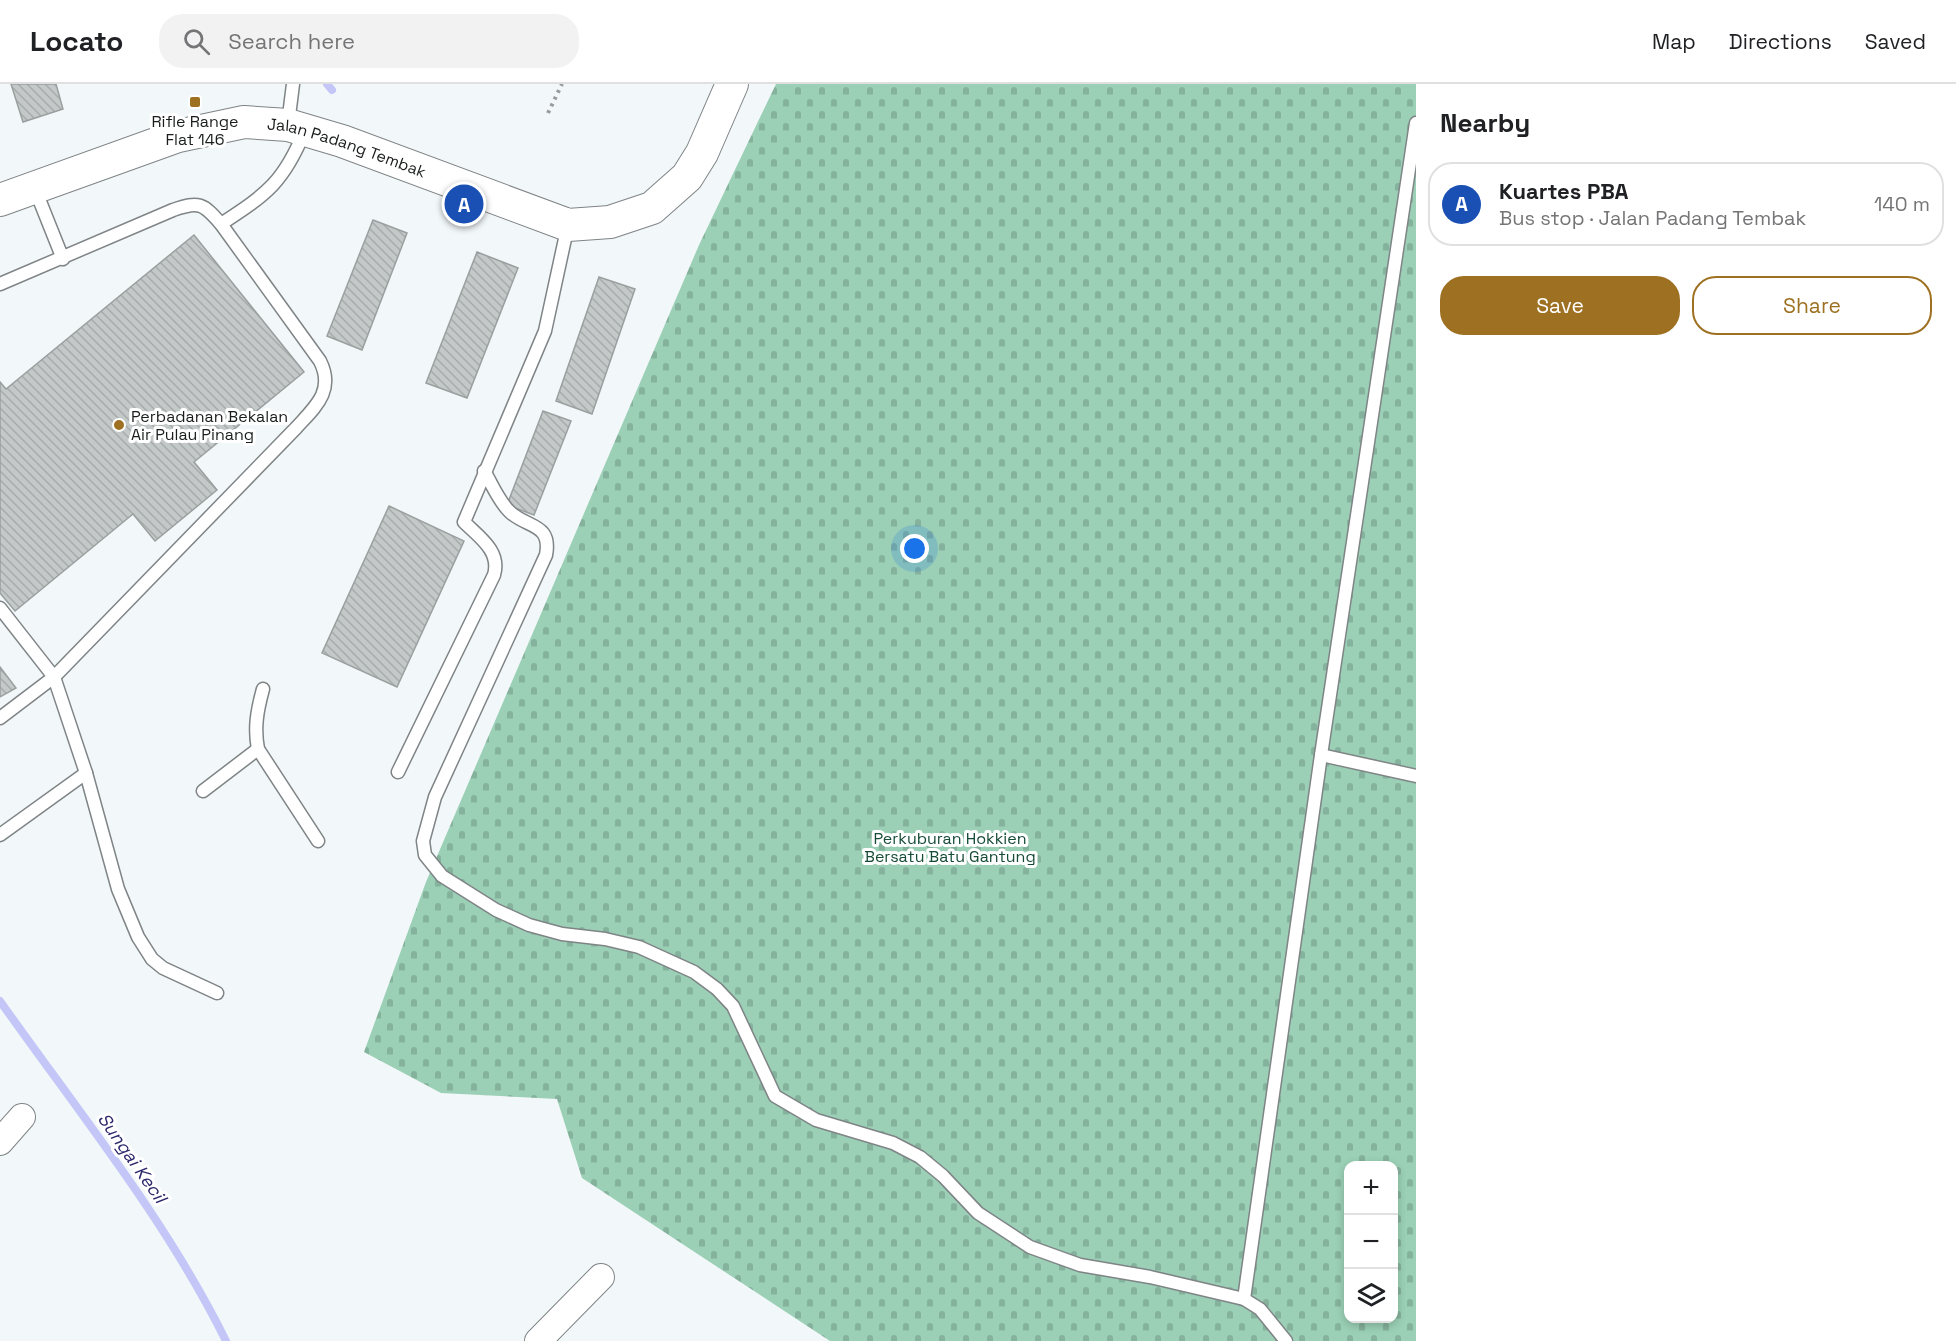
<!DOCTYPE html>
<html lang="en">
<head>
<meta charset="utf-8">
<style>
  body { margin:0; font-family:"Space Grotesk",sans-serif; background:#f2f2f2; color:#202124 }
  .controls { position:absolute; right:18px; bottom:18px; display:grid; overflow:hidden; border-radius:12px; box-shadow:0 3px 9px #0003 }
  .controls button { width:54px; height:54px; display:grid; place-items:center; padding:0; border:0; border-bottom:2px solid #e0e0e0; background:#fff; color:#202124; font:30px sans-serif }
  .you { position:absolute; left:915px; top:465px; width:21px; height:21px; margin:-15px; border:4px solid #fff; border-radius:50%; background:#1a73e8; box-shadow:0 0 0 9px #1a73e833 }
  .badge { display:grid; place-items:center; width:39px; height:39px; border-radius:50%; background:#9e7022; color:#fff; font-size:20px; font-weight:700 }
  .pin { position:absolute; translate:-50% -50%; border:3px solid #fff; box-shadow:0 2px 6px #0006 }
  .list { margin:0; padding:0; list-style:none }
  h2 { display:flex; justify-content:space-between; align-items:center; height:78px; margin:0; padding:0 24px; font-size:26px }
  h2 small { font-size:20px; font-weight:400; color:#757577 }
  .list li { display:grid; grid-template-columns:39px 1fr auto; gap:18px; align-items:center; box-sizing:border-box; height:84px; margin:0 12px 12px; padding:0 12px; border:2px solid #e0e0e0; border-radius:24px }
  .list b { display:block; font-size:22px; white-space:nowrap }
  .list p { margin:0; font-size:20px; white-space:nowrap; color:#757577 }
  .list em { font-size:20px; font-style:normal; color:#757577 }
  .actions { display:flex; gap:12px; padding:18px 24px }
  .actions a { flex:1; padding:14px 0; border:2px solid #9e7022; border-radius:24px; text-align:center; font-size:21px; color:#9e7022 }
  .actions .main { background:#9e7022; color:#fff }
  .icon { flex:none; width:33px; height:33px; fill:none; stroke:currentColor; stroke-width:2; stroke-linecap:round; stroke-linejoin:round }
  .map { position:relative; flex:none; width:1416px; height:1257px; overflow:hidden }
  header { display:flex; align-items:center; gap:36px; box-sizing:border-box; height:84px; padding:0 30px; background:#fff; border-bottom:2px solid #e0e0e0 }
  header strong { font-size:28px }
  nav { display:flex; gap:33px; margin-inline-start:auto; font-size:21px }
  .search { width:420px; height:54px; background:#f2f2f2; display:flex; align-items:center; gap:15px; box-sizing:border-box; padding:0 21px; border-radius:24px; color:#757577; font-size:22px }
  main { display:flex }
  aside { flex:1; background:#fff }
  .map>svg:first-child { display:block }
</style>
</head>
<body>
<header>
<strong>Locato</strong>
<div class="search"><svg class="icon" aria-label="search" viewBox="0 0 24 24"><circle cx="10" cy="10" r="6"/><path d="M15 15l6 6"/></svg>Search here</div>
<nav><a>Map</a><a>Directions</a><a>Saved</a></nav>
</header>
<main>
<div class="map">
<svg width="1416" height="1257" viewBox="0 0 1416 1257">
  <defs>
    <pattern id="cemetery-stones" width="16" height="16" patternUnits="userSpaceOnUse" patternTransform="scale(1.5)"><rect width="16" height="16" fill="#9bd0b6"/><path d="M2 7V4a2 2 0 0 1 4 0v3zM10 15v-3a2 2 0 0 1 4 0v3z" fill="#85b29c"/></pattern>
    <pattern id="building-back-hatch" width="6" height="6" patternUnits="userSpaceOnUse" patternTransform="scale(1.5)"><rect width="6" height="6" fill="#c3c9c8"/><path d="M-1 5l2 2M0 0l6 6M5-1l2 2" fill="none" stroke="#a7acab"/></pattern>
  </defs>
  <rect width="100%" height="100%" fill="#f2f7f9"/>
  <path fill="url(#cemetery-stones)" fill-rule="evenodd" d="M776 0H1416V1257H830L582 1094 557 1015 441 1009 364 968 426 798 699 161ZM1348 1082H1394V1234H1348Z"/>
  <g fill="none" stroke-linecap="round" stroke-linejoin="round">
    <g stroke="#c3c6f6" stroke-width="8">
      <polyline points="327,0 332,6"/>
      <path d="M0 917C77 1026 167 1137 226 1257"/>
    </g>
  </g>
  <g fill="url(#building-back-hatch)" stroke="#9a9f9f" stroke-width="1.5">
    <polygon points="11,0 56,0 63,25 23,38"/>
    <polygon points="373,136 407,149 362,266 327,252"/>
    <polygon points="194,151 304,288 194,378 217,406 155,457 133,430 15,527 0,509 0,298 6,305"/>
    <polygon points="477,168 518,184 467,314 426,299"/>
    <polygon points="599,193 635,205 592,330 556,317"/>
    <polygon points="543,327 571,337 534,431 507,421"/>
    <polygon points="389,422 464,457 397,603 322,569"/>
    <polygon points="0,583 16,604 0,613"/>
  </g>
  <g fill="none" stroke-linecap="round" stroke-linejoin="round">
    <g stroke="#7f8486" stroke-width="15">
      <g id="service">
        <polyline points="288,40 293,0"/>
        <polyline points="35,105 63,175"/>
        <path d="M221 140C267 110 284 98 305 46"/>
        <path d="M0 200 173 126C199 117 203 119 221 140L320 277C335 307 315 323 296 344L54 593 0 634"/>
        <path d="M484 387C492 400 499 418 510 428 527 444 552 439 546 471L435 713 423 757 425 771 442 792 496 826 529 841 562 850 605 855 639 863 694 888 717 905 733 922 775 1012 816 1036 893 1059 920 1073 943 1092 978 1129 1030 1163 1080 1181 1150 1193 1244 1215 1260 1225 1286 1257"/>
        <polyline points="0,524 54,593 86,689 118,805 138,853 152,875 163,884 217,909"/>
        <path d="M263 605C257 627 254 644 258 665L318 757"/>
        <polyline points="1321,671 1416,692"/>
        <path d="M398 688 494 491C501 467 479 453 464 438L545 247 568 141"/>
        <polyline points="203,707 258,665"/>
        <polyline points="0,751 86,689"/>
        <polyline points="1244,1215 1321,671 1416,39"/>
      </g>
    </g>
    <g stroke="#7f8486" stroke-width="28">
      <g id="minor">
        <polyline points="0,1058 22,1033"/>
        <polyline points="538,1257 601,1193"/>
      </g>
    </g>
    <g stroke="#7f8486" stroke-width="34">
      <g id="tertiary">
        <path id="s1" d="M0 116 178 52 244 38 288 41 342 57 568 141 610 138 652 124 687 93 702 69 732 0"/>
      </g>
    </g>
    <polyline stroke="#989b9d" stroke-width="4" stroke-dasharray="3 4.5" stroke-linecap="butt" points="548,29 562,0"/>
    <use href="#service" stroke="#fff" stroke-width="12"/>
    <use href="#minor" stroke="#fff" stroke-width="26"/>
    <use href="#tertiary" stroke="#fff" stroke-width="32"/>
  </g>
  <g fill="#9e7022" stroke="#fff" stroke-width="2">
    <rect x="189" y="12" width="12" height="12" rx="3"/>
    <circle cx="119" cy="341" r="6"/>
  </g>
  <g text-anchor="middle" stroke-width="6" stroke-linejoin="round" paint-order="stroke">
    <g font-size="16" fill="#1b1d1d" stroke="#fff">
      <text x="195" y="43">Rifle Range<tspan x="195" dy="18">Flat 146</tspan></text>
      <text x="131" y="338" text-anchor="start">Perbadanan Bekalan<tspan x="131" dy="18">Air Pulau Pinang</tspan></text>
    </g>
    <g font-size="16" fill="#1b1d1d" stroke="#fff">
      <text dy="6" stroke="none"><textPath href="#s1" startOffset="363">Jalan Padang Tembak</textPath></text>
    </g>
    <g font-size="16" fill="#154c37" stroke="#fff">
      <text x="950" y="760">Perkuburan Hokkien<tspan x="950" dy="18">Bersatu Batu Gantung</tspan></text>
    </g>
    <g font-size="18" font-style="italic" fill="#2d296d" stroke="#fff">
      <text transform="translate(132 1074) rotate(55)" y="6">Sungai Kecil</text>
    </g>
  </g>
</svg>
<div class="controls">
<button>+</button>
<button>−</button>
<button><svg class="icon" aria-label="layers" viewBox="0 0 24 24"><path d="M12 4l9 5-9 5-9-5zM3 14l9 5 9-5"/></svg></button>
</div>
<div class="you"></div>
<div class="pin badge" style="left:464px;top:120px;background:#1a4fb4">A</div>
</div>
<aside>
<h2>Nearby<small></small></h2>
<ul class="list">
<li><span class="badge" style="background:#1a4fb4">A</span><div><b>Kuartes PBA</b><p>Bus stop · Jalan Padang Tembak</p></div><em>140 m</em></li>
</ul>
<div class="actions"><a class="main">Save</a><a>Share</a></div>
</aside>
</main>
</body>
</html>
